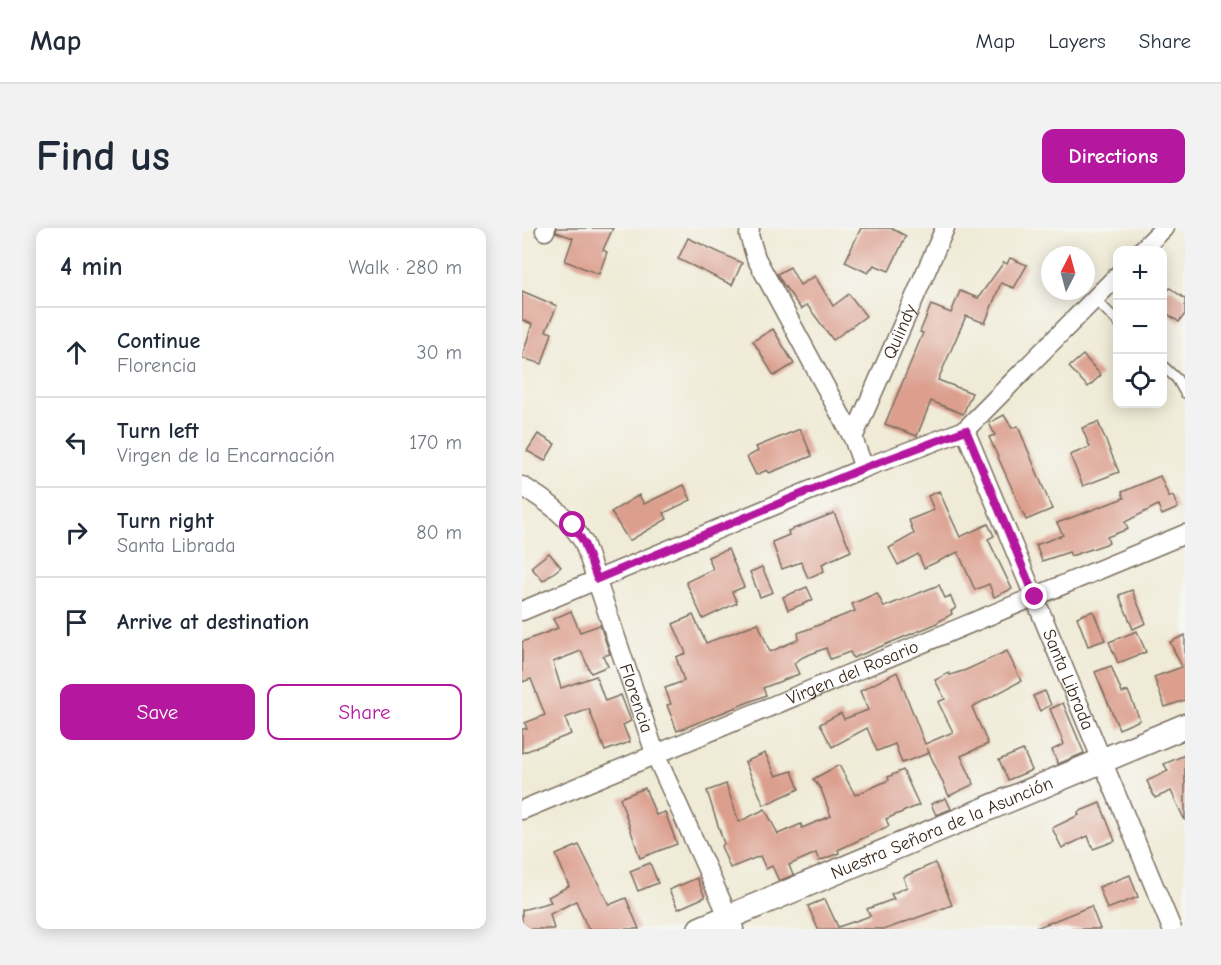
<!DOCTYPE html>
<html lang="en">
<head>
<meta charset="utf-8">
<style>
  body { margin:0; font-family:"Comic Neue",sans-serif; background:#f2f2f3; color:#1f2937 }
  .controls { position:absolute; right:18px; top:18px; display:grid; overflow:hidden; border-radius:12px; box-shadow:0 3px 15px #0003 }
  .controls button { width:54px; height:54px; display:grid; place-items:center; padding:0; border:0; border-bottom:2px solid #e0e1e3; background:#fff; color:#1f2937; font:30px sans-serif }
  .compass { position:absolute; left:519px; top:18px; width:54px; height:54px; border-radius:50%; background:#fff; box-shadow:0 3px 15px #0003; rotate:6deg }
  .stop { position:absolute; width:18px; height:18px; margin:-14px; border:4px solid #b5179e; border-radius:50%; background:#fff }
  .stop.end { background:#b5179e; border-color:#fff; box-shadow:0 2px 6px #0008 }
  .list { margin:0; padding:0; list-style:none }
  h2 { display:flex; justify-content:space-between; align-items:center; height:78px; margin:0; padding:0 24px; font-size:26px }
  h2 small { font-size:20px; font-weight:400; color:#747a83 }
  .list li { display:grid; grid-template-columns:39px 1fr auto; gap:18px; align-items:center; box-sizing:border-box; height:90px; padding:0 24px; border-top:2px solid #e0e1e3 }
  .list b { display:block; font-size:22px; white-space:nowrap }
  .list p { margin:0; font-size:20px; white-space:nowrap; color:#747a83 }
  .list em { font-size:20px; font-style:normal; color:#747a83 }
  .actions { display:flex; gap:12px; padding:18px 24px }
  .actions a { flex:1; padding:14px 0; border:2px solid #b5179e; border-radius:12px; text-align:center; font-size:21px; color:#b5179e }
  .actions .main { background:#b5179e; color:#fff }
  .icon { flex:none; width:33px; height:33px; fill:none; stroke:currentColor; stroke-width:2; stroke-linecap:round; stroke-linejoin:round }
  .map { position:relative; flex:none; width:663px; height:701px; overflow:hidden; border-radius:12px }
  header { display:flex; align-items:center; gap:36px; box-sizing:border-box; height:84px; padding:0 30px; background:#fff; border-bottom:2px solid #e0e1e3 }
  header strong { font-size:28px }
  nav { display:flex; gap:33px; margin-inline-start:auto; font-size:21px }
  .intro { display:flex; align-items:center; justify-content:space-between; box-sizing:border-box; height:144px; padding:0 36px }
  h1 { margin:0; font-size:42px }
  .button { padding:15px 27px; border-radius:12px; background:#b5179e; color:#fff; font-size:21px; font-weight:700 }
  main { display:flex; gap:36px; padding:0 36px }
  aside { flex:1; background:#fff; border-radius:12px; box-shadow:0 3px 15px #0003 }
  .map>svg:first-child { display:block }
</style>
</head>
<body>
<header>
<strong>Map</strong>
<nav><a>Map</a><a>Layers</a><a>Share</a></nav>
</header>
<div class="intro"><h1>Find us</h1><a class="button">Directions</a></div>
<main>
<aside>
<h2>4 min<small>Walk · 280 m</small></h2>
<ul class="list">
<li><svg class="icon" aria-label="ahead" viewBox="0 0 24 24"><path d="M12 20V5M6 11l6-6 6 6"/></svg><div><b>Continue</b><p>Florencia</p></div><em>30 m</em></li>
<li><svg class="icon" aria-label="left" viewBox="0 0 24 24"><path d="M17 20v-9H6M10 6l-5 5 5 5"/></svg><div><b>Turn left</b><p>Virgen de la Encarnación</p></div><em>170 m</em></li>
<li><svg class="icon" aria-label="right" viewBox="0 0 24 24"><path d="M7 20v-9h11M14 6l5 5-5 5"/></svg><div><b>Turn right</b><p>Santa Librada</p></div><em>80 m</em></li>
<li><svg class="icon" aria-label="arrive" viewBox="0 0 24 24"><path d="M6 21V4h12l-3 4 3 4H6"/></svg><div><b>Arrive at destination</b></div></li>
</ul>
<div class="actions"><a class="main">Save</a><a>Share</a></div>
</aside>
<div class="map">
<svg width="663" height="701" viewBox="0 0 663 701">
  <rect width="100%" height="100%" fill="#f6f6f2"/>
  <filter id="ink" filterUnits="userSpaceOnUse"><feTurbulence type="fractalNoise" baseFrequency=".0167" numOctaves="2"/><feDisplacementMap in="SourceGraphic" scale="12" xChannelSelector="R" yChannelSelector="G"/><feConvolveMatrix kernelMatrix="1 2 1 2 8 2 1 2 1" color-interpolation-filters="sRGB"/></filter>
  <filter id="wash" filterUnits="userSpaceOnUse"><feTurbulence type="fractalNoise" baseFrequency=".008" numOctaves="4" result="noise"/><feDisplacementMap in="SourceGraphic" scale="24" xChannelSelector="R" yChannelSelector="G"/><feGaussianBlur stdDeviation="1.35" result="paint"/><feColorMatrix in="noise" values="0 0 0 0 0 0 0 0 0 0 0 0 0 0 0 0 0 1.4 0 .05"/><feComposite in="paint" operator="in"/></filter>
  <g filter="url(#wash)">
    <rect width="100%" height="100%" fill="#f0ebd7"/>
    <g id="blocks">
      <g fill="#dc9f8e">
        <polygon points="35,0 91,0 81,22 85,24 77,46 43,33 51,10 34,4"/>
        <polygon points="339,0 369,0 384,8 367,43 352,37 346,45 323,34"/>
        <polygon points="166,10 220,35 210,57 156,31"/>
        <polygon points="488,30 505,37 492,60 479,55 463,95 444,88 416,152 450,165 441,186 409,173 395,208 363,196 401,105 398,104 409,77 429,85 438,63 456,70 482,34 485,36"/>
        <polygon points="268,39 278,57 293,48 311,78 327,66 344,88 311,112 285,77 279,81 261,56 255,46"/>
        <polygon points="648,60 663,71 663,86 657,94 640,82 640,70"/>
        <polygon points="0,63 35,78 24,103 30,105 20,136 0,130 10,96 0,92"/>
        <polygon points="251,101 272,136 252,148 231,113"/>
        <polygon points="561,127 579,147 566,159 547,139"/>
        <polygon points="482,187 490,200 496,198 530,281 504,292 467,209 473,207 467,195"/>
        <polygon points="576,194 597,244 561,258 548,227 568,219 560,200"/>
        <polygon points="278,201 290,228 247,245 245,242 234,247 225,229 236,223 234,219"/>
        <polygon points="16,206 33,216 23,233 5,223"/>
        <polygon points="638,248 647,269 651,268 656,280 640,287 636,277 603,294 606,301 585,309 587,315 549,328 547,324 520,333 514,317 541,307 535,295 602,270 600,264"/>
        <polygon points="162,257 169,272 142,285 145,291 107,313 89,284 117,267 122,276"/>
        <polygon points="417,263 438,309 466,296 472,308 466,311 490,361 472,369 467,356 453,362 436,324 402,340 396,326 376,337 367,320 392,306 387,292 412,282 406,268"/>
        <polygon points="312,285 329,323 300,336 302,343 286,350 279,334 260,341 250,314 267,307 266,303"/>
        <polygon points="206,321 222,359 210,364 215,375 181,391 164,354 191,341 186,329"/>
        <polygon points="27,325 39,339 21,353 9,339"/>
        <polygon points="240,339 251,364 238,369 228,344"/>
        <polygon points="417,357 423,370 428,368 434,380 429,383 430,386 411,397 331,430 328,424 308,431 304,420 281,429 272,435 277,446 241,460 244,467 155,503 145,477 149,476 143,460 162,453 154,429 164,425 151,396 171,387 184,415 236,395 248,424 277,411 276,405 333,383 330,376 355,365 362,379"/>
        <polygon points="285,359 291,372 266,382 261,369"/>
        <polygon points="610,362 624,395 611,401 597,367"/>
        <polygon points="49,383 58,404 78,397 88,426 81,428 86,438 69,445 59,423 31,434 39,460 74,448 83,473 99,467 109,493 101,497 108,514 83,523 67,481 43,490 49,506 0,525 0,501 5,501 3,495 23,487 9,451 0,454 0,414 36,400 31,391"/>
        <polygon points="571,383 583,412 566,418 555,389"/>
        <polygon points="615,403 624,424 596,435 587,414"/>
        <polygon points="663,407 663,472 643,479 632,449 660,439 648,414"/>
        <polygon points="485,423 499,453 450,479 466,516 439,528 452,556 427,568 405,520 407,525 380,535 373,516 355,523 345,500 310,519 298,496 319,485 322,491 346,482 338,463 375,444 403,516 431,504 416,474 423,471 413,452 427,445 428,447 444,442"/>
        <polygon points="589,438 600,465 606,463 618,492 597,501 573,444"/>
        <polygon points="523,463 529,477 518,483 511,468"/>
        <polygon points="541,475 562,525 536,536 530,522 542,516 528,481"/>
        <polygon points="501,522 510,542 486,552 477,532"/>
        <polygon points="243,525 254,548 270,543 277,561 242,577 223,534"/>
        <polygon points="663,527 663,593 649,563 633,570 625,553 646,543 642,536"/>
        <polygon points="317,537 333,567 367,552 366,549 381,542 397,577 364,591 367,598 316,622 317,625 297,633 294,625 267,637 271,647 257,653 250,638 244,641 238,628 208,640 199,618 202,616 185,563 204,556 217,594 243,581 256,606 279,596 280,600 309,588 299,561 291,551"/>
        <polygon points="123,560 134,587 143,584 155,616 118,630 98,570"/>
        <polygon points="424,570 429,581 414,587 409,576"/>
        <polygon points="578,575 593,613 571,621 566,608 540,620 530,600 557,587 556,584"/>
        <polygon points="57,617 87,677 104,670 117,701 66,701 54,673 28,686 32,701 0,701 0,682 29,674 26,669 47,658 34,627"/>
        <polygon points="128,635 136,655 116,663 108,643"/>
        <polygon points="413,635 430,677 364,701 296,701 286,678 303,671 316,699 348,688 345,681 372,671 369,666 385,659 381,649"/>
        <polygon points="608,647 616,669 585,681 577,659"/>
        <polygon points="175,650 183,669 156,681 147,662"/>
        <polygon points="569,678 578,701 514,701 514,700"/>
      </g>
    </g>
  </g>
  <g filter="url(#ink)">
    <use href="#blocks" fill-opacity="0" stroke="#7a6e5f" stroke-width="1.5"/>
    <g fill="none" stroke-linecap="round" stroke-linejoin="round">
      <g stroke="#7a6e5f" stroke-width="12">
        <g id="lane">
          <polyline points="572,70 596,94"/>
          <polyline points="640,137 655,151 663,165"/>
        </g>
      </g>
      <g stroke="#7a6e5f" stroke-width="21">
        <g id="street">
          <polyline points="228,0 227,7 234,30 331,210 342,240"/>
          <polyline points="23,3 24,0"/>
          <polyline points="620,22 642,0"/>
          <path id="s1" d="M443 202 650 701"/>
          <path id="s2" d="M331 210 423 0"/>
          <path id="s3" d="M0 258C26 274 46 288 62 315L134 528 212 701"/>
          <polyline points="0,383 342,240 443,202 596,47"/>
          <path id="s4" d="M0 582 663 306"/>
        </g>
      </g>
      <g stroke="#7a6e5f" stroke-width="27">
        <g id="secondary">
          <path id="s5" d="M178 701 663 498"/>
        </g>
      </g>
      <use href="#lane" stroke="#fff" stroke-width="9"/>
      <use href="#street" stroke="#fff" stroke-width="18"/>
      <use href="#secondary" stroke="#fff" stroke-width="24"/>
    </g>
  </g>
  <g fill="none" stroke-linecap="round" stroke-linejoin="round" filter="url(#ink)">
    <polyline stroke="#b5179e" stroke-width="8" points="51,297 62,315 75,351 342,240 444,202 513,369"/>
  </g>
  <g text-anchor="middle" stroke-width="4.5" stroke-linejoin="round" paint-order="stroke">
    <g font-size="18" fill="#3b2a1e" stroke="#f6f6f2">
      <text dy="6" stroke="none"><textPath href="#s2" startOffset="116">Quiindy</textPath></text>
      <text dy="6" stroke="none"><textPath href="#s4" startOffset="358">Virgen del Rosario</textPath></text>
      <text dy="6" stroke="none"><textPath href="#s1" startOffset="270">Santa Librada</textPath></text>
      <text dy="6" stroke="none"><textPath href="#s3" startOffset="249">Florencia</textPath></text>
      <text dy="6" stroke="none"><textPath href="#s5" startOffset="262">Nuestra Señora de la Asunción</textPath></text>
    </g>
  </g>
</svg>
<div class="controls">
<button>+</button>
<button>−</button>
<button><svg class="icon" aria-label="locate" viewBox="0 0 24 24"><circle cx="12" cy="12" r="6"/><path d="M12 2v4M12 18v4M2 12h4M18 12h4"/></svg></button>
</div>
<svg class="compass" viewBox="-18 -18 36 36"><path d="M0-13l5 13h-10z" fill="#e53935"/><path d="M0 13l5-13h-10z" fill="#747a83"/></svg>
<div class="stop" style="left:51px;top:297px"></div>
<div class="stop end" style="left:513px;top:369px"></div>
</div>
</main>
</body>
</html>
